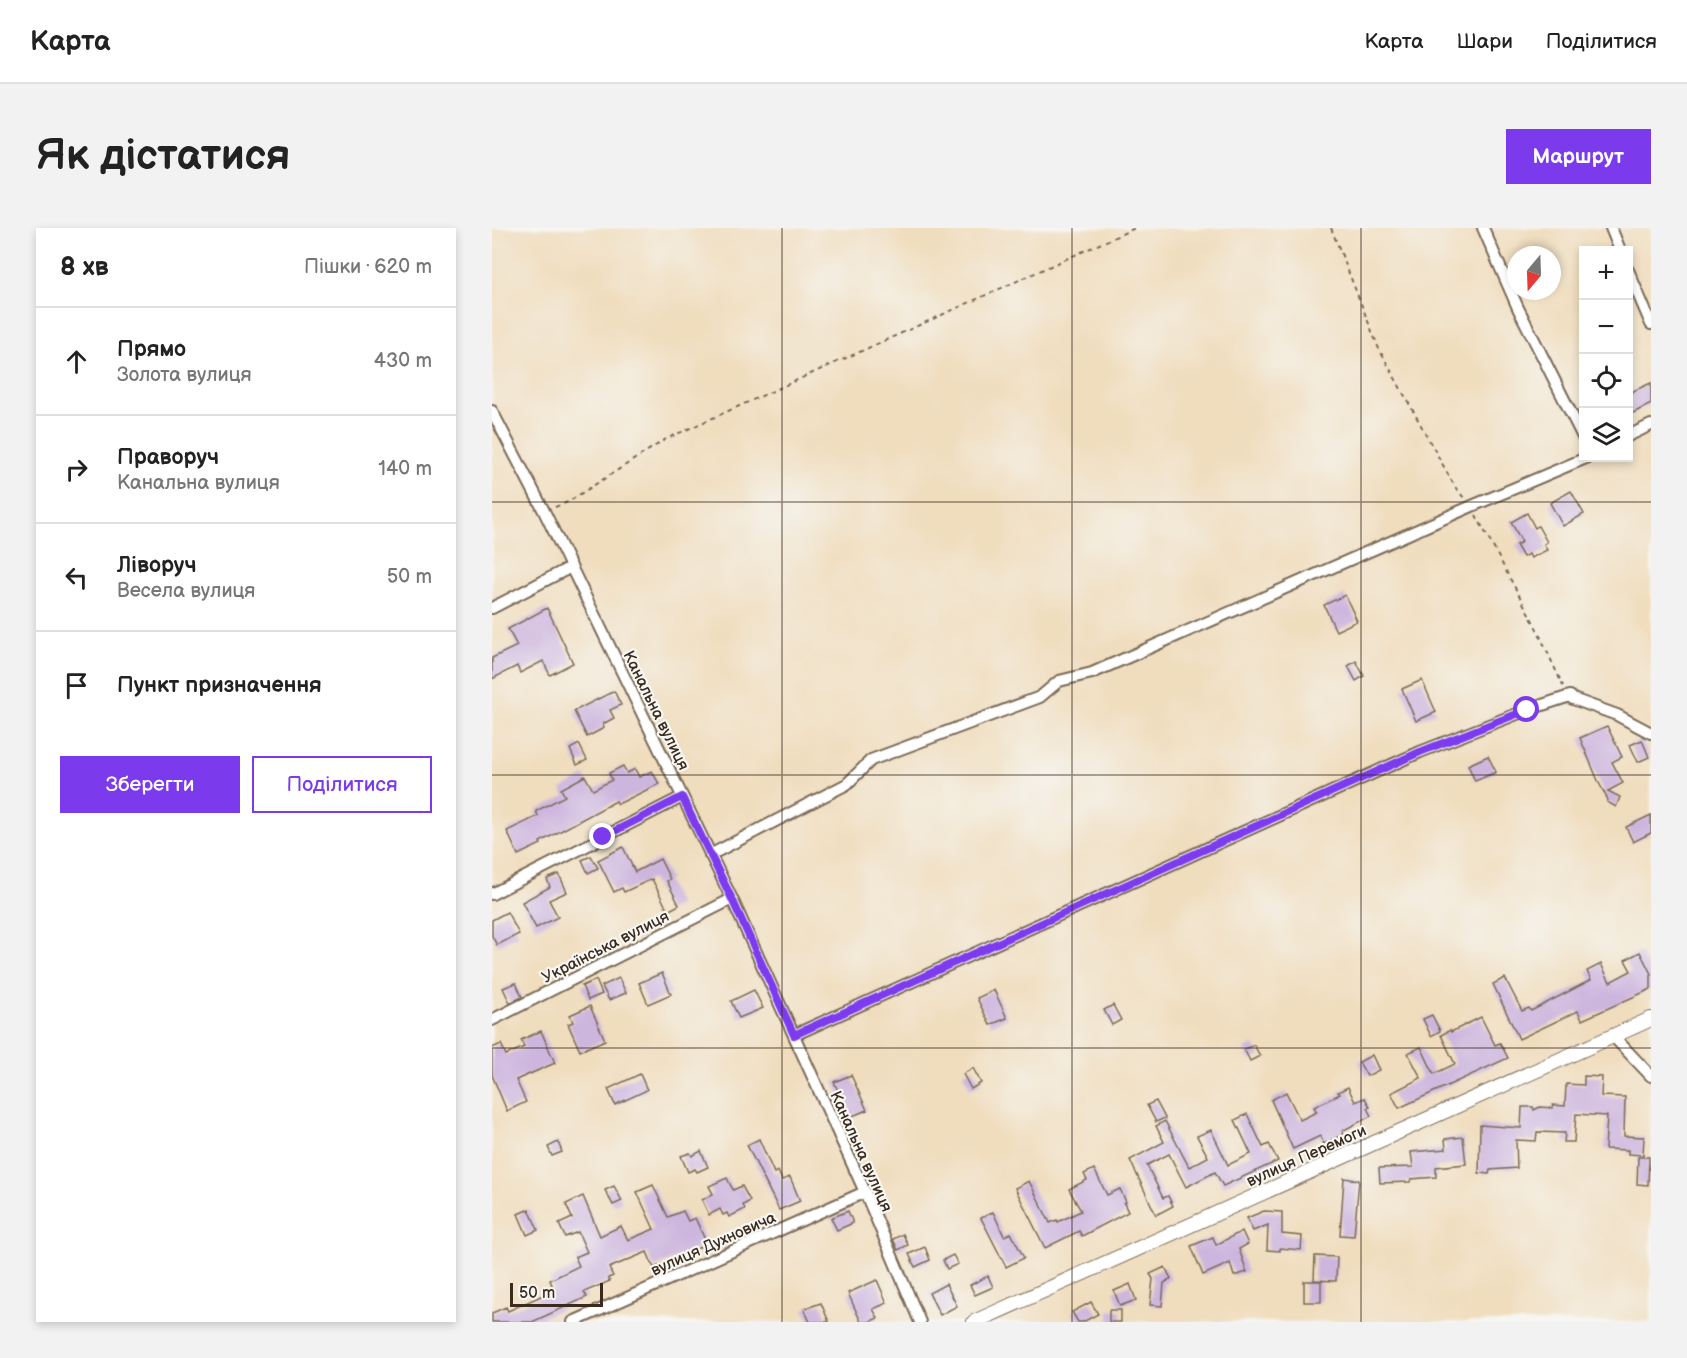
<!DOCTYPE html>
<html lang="uk">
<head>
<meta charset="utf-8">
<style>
  body { margin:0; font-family:"Balsamiq Sans",sans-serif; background:#f2f2f2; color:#222 }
  .controls { position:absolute; right:18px; top:18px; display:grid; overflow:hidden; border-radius:0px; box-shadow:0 3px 9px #0003 }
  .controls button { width:54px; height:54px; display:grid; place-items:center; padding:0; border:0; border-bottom:2px solid #e0e0e0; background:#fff; color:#222; font:30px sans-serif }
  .compass { position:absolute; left:1015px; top:18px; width:54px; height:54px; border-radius:50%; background:#fff; box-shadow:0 3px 9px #0003; rotate:199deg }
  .scale { position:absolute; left:18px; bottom:15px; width:93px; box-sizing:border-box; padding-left:6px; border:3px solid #3b2a1e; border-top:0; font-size:16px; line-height:21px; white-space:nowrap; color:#3b2a1e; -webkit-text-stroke:4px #f6f6f2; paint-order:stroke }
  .stop { position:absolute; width:18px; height:18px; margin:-14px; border:4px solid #7c3aed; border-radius:50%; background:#fff }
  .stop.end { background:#7c3aed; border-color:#fff; box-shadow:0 2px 6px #0008 }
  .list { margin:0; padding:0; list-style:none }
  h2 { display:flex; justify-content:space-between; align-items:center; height:78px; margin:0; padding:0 24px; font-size:26px }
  h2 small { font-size:20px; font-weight:400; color:#767676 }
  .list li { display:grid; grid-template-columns:39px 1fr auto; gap:18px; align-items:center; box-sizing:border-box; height:108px; padding:0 24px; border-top:2px solid #e0e0e0 }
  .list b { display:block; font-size:22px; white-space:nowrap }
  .list p { margin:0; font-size:20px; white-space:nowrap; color:#767676 }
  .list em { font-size:20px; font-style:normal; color:#767676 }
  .actions { display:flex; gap:12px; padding:18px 24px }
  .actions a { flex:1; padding:14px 0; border:2px solid #7c3aed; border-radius:0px; text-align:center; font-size:21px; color:#7c3aed }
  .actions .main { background:#7c3aed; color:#fff }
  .icon { flex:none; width:33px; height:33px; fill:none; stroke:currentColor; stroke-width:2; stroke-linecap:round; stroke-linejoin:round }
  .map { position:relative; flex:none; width:1159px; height:1094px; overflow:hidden; border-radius:0px }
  header { display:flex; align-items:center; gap:36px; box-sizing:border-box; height:84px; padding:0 30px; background:#fff; border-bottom:2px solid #e0e0e0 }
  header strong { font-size:28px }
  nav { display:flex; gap:33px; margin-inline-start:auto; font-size:21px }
  .intro { display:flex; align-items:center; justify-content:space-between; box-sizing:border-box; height:144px; padding:0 36px }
  h1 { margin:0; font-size:42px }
  .button { padding:15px 27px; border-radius:0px; background:#7c3aed; color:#fff; font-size:21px; font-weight:700 }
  main { display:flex; gap:36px; padding:0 36px }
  aside { flex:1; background:#fff; border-radius:0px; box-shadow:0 3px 9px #0003 }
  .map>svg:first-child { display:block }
</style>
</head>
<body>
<header>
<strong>Карта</strong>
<nav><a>Карта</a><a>Шари</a><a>Поділитися</a></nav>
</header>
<div class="intro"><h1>Як дістатися</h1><a class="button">Маршрут</a></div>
<main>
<aside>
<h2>8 хв<small>Пішки · 620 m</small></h2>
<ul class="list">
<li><svg class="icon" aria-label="ahead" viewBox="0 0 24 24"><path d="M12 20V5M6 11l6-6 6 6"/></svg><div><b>Прямо</b><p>Золота вулиця</p></div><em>430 m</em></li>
<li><svg class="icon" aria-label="right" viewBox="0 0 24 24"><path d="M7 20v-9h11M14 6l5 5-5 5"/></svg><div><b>Праворуч</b><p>Канальна вулиця</p></div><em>140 m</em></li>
<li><svg class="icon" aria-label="left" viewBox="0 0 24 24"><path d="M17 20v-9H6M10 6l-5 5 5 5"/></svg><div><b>Ліворуч</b><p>Весела вулиця</p></div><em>50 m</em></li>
<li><svg class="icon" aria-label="arrive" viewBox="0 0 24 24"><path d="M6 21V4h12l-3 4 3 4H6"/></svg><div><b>Пункт призначення</b></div></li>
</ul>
<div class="actions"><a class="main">Зберегти</a><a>Поділитися</a></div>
</aside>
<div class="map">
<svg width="1159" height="1094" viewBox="0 0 1159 1094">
  <rect width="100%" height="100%" fill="#f6f6f2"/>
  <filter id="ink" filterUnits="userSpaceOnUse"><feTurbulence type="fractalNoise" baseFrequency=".0167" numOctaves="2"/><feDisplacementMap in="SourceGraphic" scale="12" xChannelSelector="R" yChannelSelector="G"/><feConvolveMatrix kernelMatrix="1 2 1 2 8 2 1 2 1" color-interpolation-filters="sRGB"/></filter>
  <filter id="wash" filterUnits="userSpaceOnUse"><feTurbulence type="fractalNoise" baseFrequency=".008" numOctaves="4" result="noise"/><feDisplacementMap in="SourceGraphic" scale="24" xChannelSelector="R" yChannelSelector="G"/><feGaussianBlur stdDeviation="1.35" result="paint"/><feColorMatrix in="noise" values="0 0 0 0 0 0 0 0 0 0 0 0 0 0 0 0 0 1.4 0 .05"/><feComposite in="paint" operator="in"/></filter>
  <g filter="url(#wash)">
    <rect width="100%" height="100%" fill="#f0ddbe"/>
    <g id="blocks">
      <g fill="#cdb6de">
        <polygon points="1159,155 1159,176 1137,187 1137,165"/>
        <polygon points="1079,263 1092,286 1071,298 1058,275"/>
        <polygon points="1035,285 1043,300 1046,298 1055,314 1052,316 1055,322 1039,330 1037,326 1031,329 1024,317 1030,314 1019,294"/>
        <polygon points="853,367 865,393 844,403 832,377"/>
        <polygon points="55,380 81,435 58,447 51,433 28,445 25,438 0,451 0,430 25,418 16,401"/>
        <polygon points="864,433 872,448 864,453 856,438"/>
        <polygon points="930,452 944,484 924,493 910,461"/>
        <polygon points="122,463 129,477 118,482 122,490 111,496 112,500 95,509 82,483"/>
        <polygon points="1115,498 1130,529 1120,534 1131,555 1116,563 1128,569 1124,579 1115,574 1116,572 1107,555 1088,510"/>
        <polygon points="1150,512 1157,529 1146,534 1138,517"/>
        <polygon points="87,516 95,532 85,537 78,521"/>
        <polygon points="996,528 1004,544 983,553 976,537"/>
        <polygon points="131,538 135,545 143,541 147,549 160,543 167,556 126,576 124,573 48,614 49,616 26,627 15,603 46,588 44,583 73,568 69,561 93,548 101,562 120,552 117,545"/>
        <polygon points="1159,587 1159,605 1141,614 1134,599"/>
        <polygon points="131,619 143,644 168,631 178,651 175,653 187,677 176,683 160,651 132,664 130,660 122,664 106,632"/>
        <polygon points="99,628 106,640 96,645 90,632"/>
        <polygon points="67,646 75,664 57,672 66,689 44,700 30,674 58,659 55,651"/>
        <polygon points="15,684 27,706 5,717 0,708 0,692"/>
        <polygon points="1148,724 1159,746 1159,761 1090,792 1086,783 1027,811 1001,756 1013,750 1030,783 1037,780 1039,783 1099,752 1095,743 1109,736 1118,754 1139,743 1133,732"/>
        <polygon points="170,745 179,766 156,776 147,755"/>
        <polygon points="127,750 134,765 117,772 110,758"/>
        <polygon points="104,752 110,766 96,772 90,758"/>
        <polygon points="24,755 30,769 18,775 11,760"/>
        <polygon points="262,762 271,780 247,790 239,773"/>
        <polygon points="502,762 515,790 498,797 485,770"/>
        <polygon points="621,777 629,792 620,797 612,782"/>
        <polygon points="98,778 113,812 88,823 76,796 81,794 78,787"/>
        <polygon points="940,787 948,803 939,808 931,791"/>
        <polygon points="989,789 1003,817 1008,815 1016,830 907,880 899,865 929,850 916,825 929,819 942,846 963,836 949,807 958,802 959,804"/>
        <polygon points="49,803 63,835 24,852 34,874 15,883 0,847 0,820 9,816 14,827 32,819 29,812"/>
        <polygon points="762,817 768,828 758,833 752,821"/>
        <polygon points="880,827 887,842 875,848 867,834"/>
        <polygon points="481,840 489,855 479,861 471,846"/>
        <polygon points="148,846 155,862 123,877 116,861"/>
        <polygon points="359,847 375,882 358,889 342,854"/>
        <polygon points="1092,848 1110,849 1109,868 1133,869 1132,908 1152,909 1151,927 1136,926 1136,922 1113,921 1115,888 1084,886 1082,914 1072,914 1073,905 1045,904 1044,913 1024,912 1025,940 998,942 997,946 987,945 988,897 1029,900 1030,879 1041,879 1042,882 1048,879 1061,880 1061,877 1073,878 1074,856 1092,857"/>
        <polygon points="856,859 863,874 873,870 878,879 875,880 879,888 850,903 852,906 832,916 828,908 801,921 779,872 794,864 808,892 825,884 822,879 848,866 846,864"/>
        <polygon points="664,873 673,890 664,894 655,877"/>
        <polygon points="755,886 771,919 777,916 786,933 731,958 723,944 694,959 677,926 655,937 671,970 676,968 681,978 664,987 638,932 672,914 664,898 673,893 697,939 716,929 705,908 719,902 736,937 759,926 743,892"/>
        <polygon points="971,909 974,936 944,939 944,949 919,951 918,954 888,955 887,940 921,939 919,924 954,921 953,911"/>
        <polygon points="267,911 282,945 286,943 290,952 298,949 308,973 287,982 255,917"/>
        <polygon points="66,914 70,924 60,928 56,919"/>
        <polygon points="209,923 216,939 205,944 203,941 196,944 189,928 198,925 200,928"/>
        <polygon points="1146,929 1157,929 1156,957 1145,956"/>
        <polygon points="602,941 615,967 628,961 634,974 632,975 636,984 590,1008 587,1003 553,1020 523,960 537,953 558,995 565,992 566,994 589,983 577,961 595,952 592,946"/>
        <polygon points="235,950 241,962 250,958 258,973 251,977 253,981 237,989 235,985 231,987 228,981 217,987 210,972 221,966 217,958"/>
        <polygon points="852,950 867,952 862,1008 848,1007"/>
        <polygon points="161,957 176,989 191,983 196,993 203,990 215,1016 162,1040 155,1024 117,1040 121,1048 116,1050 118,1053 92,1064 95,1069 40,1094 0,1094 0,1085 14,1079 16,1083 62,1062 58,1052 87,1038 83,1029 95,1024 86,1004 73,1009 67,996 80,990 74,976 91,968 108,1008 129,998 136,1012 162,1001 145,964"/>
        <polygon points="122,958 130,973 121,977 113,962"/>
        <polygon points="37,981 46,1002 35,1007 26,986"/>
        <polygon points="356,983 361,995 345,1002 339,990"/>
        <polygon points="772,983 790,984 790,1006 810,1008 809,1022 788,1020 788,1023 775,1022 776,997 761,1003 755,990"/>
        <polygon points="501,984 512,1008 519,1005 532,1030 514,1039 489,990"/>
        <polygon points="750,1003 756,1016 747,1021 755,1044 742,1048 738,1035 711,1047 699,1018 721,1009 724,1017"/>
        <polygon points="411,1006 416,1017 406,1022 401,1011"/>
        <polygon points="433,1019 438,1032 423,1039 417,1026"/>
        <polygon points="461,1027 466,1036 455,1041 451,1032"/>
        <polygon points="823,1028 845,1029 844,1053 822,1052"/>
        <polygon points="673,1039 679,1051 672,1055 670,1078 658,1077 661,1051 658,1046"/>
        <polygon points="496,1048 501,1059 483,1067 478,1057"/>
        <polygon points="385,1052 395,1075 381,1081 386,1090 377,1094 369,1094 356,1065"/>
        <rect x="812" y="1053" width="17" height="21"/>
        <polygon points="454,1056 465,1078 448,1087 437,1065"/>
        <polygon points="638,1056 644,1072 628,1078 622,1063"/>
        <polygon points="599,1074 606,1086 591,1094 586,1094 580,1084"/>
        <polygon points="329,1075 337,1094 318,1094 312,1081"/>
        <rect x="617" y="1082" width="12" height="12"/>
      </g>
    </g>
  </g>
  <g filter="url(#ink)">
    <use href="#blocks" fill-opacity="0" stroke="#7a6956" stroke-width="1.5"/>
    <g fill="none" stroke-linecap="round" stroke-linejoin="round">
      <g stroke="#7a6956" stroke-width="14">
        <g id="minor">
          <polyline points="991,0 1026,80 1092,211"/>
          <polyline points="1119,0 1128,22"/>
          <polyline points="1136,42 1159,96"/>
          <polyline points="0,183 52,283 240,671 373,964 428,1094"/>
          <polyline points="1136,208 1159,197"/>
          <polyline points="0,380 79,339"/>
          <polyline points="218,627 355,556 379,532 548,469 567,453 600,445 980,278 1094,230"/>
          <polyline points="0,666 190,569"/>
          <polyline points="0,792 240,671"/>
          <polyline points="302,807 928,524 1035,482 1078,468 1081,471 1125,487 1159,505"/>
          <polyline points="1121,808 1159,848"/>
          <polyline points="81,1094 373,964"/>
        </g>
      </g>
      <g stroke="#7a6956" stroke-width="16">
        <polyline id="tertiary" points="482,1094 1159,791"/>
      </g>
      <g stroke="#7a6956" stroke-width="2" stroke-dasharray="4.5 4.5" stroke-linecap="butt">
        <polyline points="839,0 887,121 963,259 972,270"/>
        <polyline points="63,279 76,274 174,211 643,0"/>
        <polyline points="984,287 1043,397 1071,458"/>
      </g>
      <use href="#minor" stroke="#fff" stroke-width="10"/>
      <use href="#tertiary" stroke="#fff" stroke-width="14"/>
    </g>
  </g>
  <g fill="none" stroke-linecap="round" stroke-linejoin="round" filter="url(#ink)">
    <polyline stroke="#7c3aed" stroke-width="8" points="111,609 190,569 240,671 302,807 928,524 1035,482"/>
  </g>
  <path fill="none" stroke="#3b2a1e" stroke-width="1.5" stroke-opacity="0.55" d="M290 0V1094M580 0V1094M869 0V1094M0 274H1159M0 547H1159M0 820H1159"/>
  <g text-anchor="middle" stroke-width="4.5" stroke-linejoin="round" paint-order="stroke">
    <g font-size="16" fill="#3b2a1e" stroke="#f6f6f2">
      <text transform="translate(165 482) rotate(64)" y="6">Канальна вулиця</text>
      <text transform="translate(113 718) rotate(-27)" y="6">Українська вулиця</text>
      <text transform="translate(370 923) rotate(66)" y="6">Канальна вулиця</text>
      <text transform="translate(814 927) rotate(-24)" y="6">вулиця Перемоги</text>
      <text transform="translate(221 1015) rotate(-24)" y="6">вулиця Духновича</text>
    </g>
  </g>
</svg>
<div class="controls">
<button>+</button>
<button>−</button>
<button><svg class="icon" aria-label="locate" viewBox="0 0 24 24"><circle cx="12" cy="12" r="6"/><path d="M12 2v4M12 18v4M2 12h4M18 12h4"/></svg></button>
<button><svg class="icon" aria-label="layers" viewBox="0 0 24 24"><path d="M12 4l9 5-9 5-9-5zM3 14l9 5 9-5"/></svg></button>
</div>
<svg class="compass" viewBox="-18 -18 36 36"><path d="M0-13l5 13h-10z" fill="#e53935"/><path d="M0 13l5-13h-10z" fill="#767676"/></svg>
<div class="scale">50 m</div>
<div class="stop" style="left:1035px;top:482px"></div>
<div class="stop end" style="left:111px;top:609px"></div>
</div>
</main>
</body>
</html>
